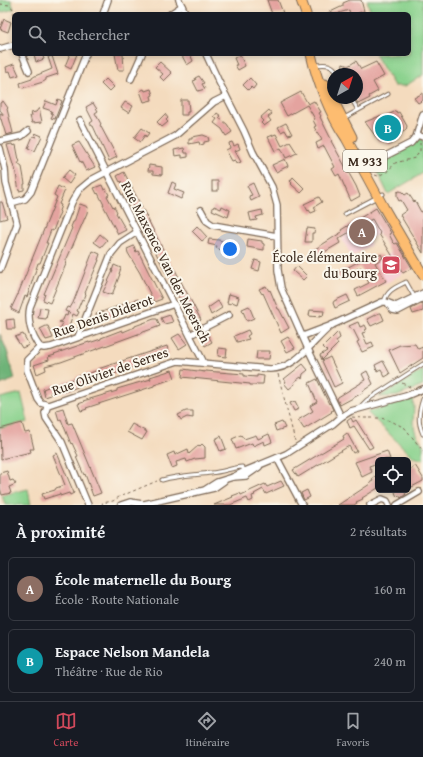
<!DOCTYPE html>
<html lang="fr">
<head>
<meta charset="utf-8">
<style>
  body { margin:0; font-family:"Gentium Book Plus",serif; background:#242831; color:#f1f3f6 }
  .controls { position:absolute; right:12px; bottom:12px; display:grid; overflow:hidden; border-radius:6px; box-shadow:0 2px 6px #0003 }
  .controls button { width:36px; height:36px; display:grid; place-items:center; padding:0; border:0; border-bottom:1px solid #363941; background:#171b24; color:#f1f3f6; font:20px sans-serif }
  .compass { position:absolute; left:327px; top:68px; width:36px; height:36px; border-radius:50%; background:#171b24; box-shadow:0 2px 6px #0003; rotate:39deg }
  .you { position:absolute; left:230px; top:249px; width:14px; height:14px; margin:-10px; border:3px solid #fff; border-radius:50%; background:#1a73e8; box-shadow:0 0 0 6px #1a73e833 }
  .badge { display:grid; place-items:center; width:26px; height:26px; border-radius:50%; background:#d1495b; color:#fff; font-size:13px; font-weight:700 }
  .pin { position:absolute; translate:-50% -50%; border:2px solid #fff; box-shadow:0 1px 4px #0006 }
  .list { margin:0; padding:0; list-style:none }
  h2 { display:flex; justify-content:space-between; align-items:center; height:52px; margin:0; padding:0 16px; font-size:17px }
  h2 small { font-size:13px; font-weight:400; color:#9ea1a6 }
  .list li { display:grid; grid-template-columns:26px 1fr auto; gap:12px; align-items:center; box-sizing:border-box; height:64px; margin:0 8px 8px; padding:0 8px; border:1px solid #363941; border-radius:6px }
  .list b { display:block; font-size:15px; white-space:nowrap }
  .list p { margin:0; font-size:13px; white-space:nowrap; color:#9ea1a6 }
  .list em { font-size:13px; font-style:normal; color:#9ea1a6 }
  .icon { flex:none; width:22px; height:22px; fill:none; stroke:currentColor; stroke-width:2; stroke-linecap:round; stroke-linejoin:round }
  .map { position:relative; flex:none; width:423px; height:505px; overflow:hidden }
  .search { position:absolute; background:#171b24; box-shadow:0 2px 6px #0003; left:12px; right:12px; top:12px; height:44px; display:flex; align-items:center; gap:10px; box-sizing:border-box; padding:0 14px; border-radius:6px; color:#9ea1a6; font-size:15px }
  .sheet { height:196px; background:#171b24 }
  nav { display:flex; justify-content:space-around; align-items:center; box-sizing:border-box; height:56px; border-top:1px solid #363941; background:#171b24; font-size:11px; color:#9ea1a6 }
  nav a { display:grid; justify-items:center; gap:2px }
  nav .on { color:#d1495b }
  .map>svg:first-child { display:block }
</style>
</head>
<body>
<div class="map">
<svg width="423" height="505" viewBox="0 0 423 505">
  <rect width="100%" height="100%" fill="#fbf7ec"/>
  <filter id="ink" filterUnits="userSpaceOnUse"><feTurbulence type="fractalNoise" baseFrequency=".025" numOctaves="2"/><feDisplacementMap in="SourceGraphic" scale="8" xChannelSelector="R" yChannelSelector="G"/><feConvolveMatrix kernelMatrix="1 2 1 2 8 2 1 2 1" color-interpolation-filters="sRGB"/></filter>
  <filter id="wash" filterUnits="userSpaceOnUse"><feTurbulence type="fractalNoise" baseFrequency=".012" numOctaves="4" result="noise"/><feDisplacementMap in="SourceGraphic" scale="16" xChannelSelector="R" yChannelSelector="G"/><feGaussianBlur stdDeviation="0.9" result="paint"/><feColorMatrix in="noise" values="0 0 0 0 0 0 0 0 0 0 0 0 0 0 0 0 0 1.4 0 .05"/><feComposite in="paint" operator="in"/></filter>
  <g filter="url(#wash)">
    <rect width="100%" height="100%" fill="#f4dbbe"/>
    <g fill="#f6cfd6">
      <polygon points="376,208 388,228 368,240 371,245 352,257 342,239 344,236 341,230"/>
      <polygon points="399,246 412,268 383,285 366,256 370,255 374,262 391,253 390,251"/>
    </g>
    <g fill="#89d18c" stroke="#627e55">
      <polygon points="0,0 11,0 14,9 0,13"/>
      <polygon points="367,0 423,0 423,75 405,86 394,86 375,54 409,54 409,14 371,14"/>
      <polygon points="419,139 423,140 423,173 388,194 374,165"/>
      <polygon points="423,370 423,386 397,396 379,397"/>
      <polygon points="21,393 28,422 0,428 0,398"/>
      <polygon points="414,398 413,404 414,405 413,423 416,434 423,445 423,460 413,457 367,412"/>
      <polygon points="28,489 31,505 5,505 2,495"/>
    </g>
    <polygon fill="#6eb378" stroke="#546e4b" points="0,334 7,351 15,379 0,385"/>
    <g id="blocks">
      <g fill="#e4a39f">
        <polygon points="267,0 278,0 283,13 272,14"/>
        <polygon points="350,0 361,0 364,11 358,13 358,14 350,14 349,10 339,13 339,14 326,14 343,6 343,3"/>
        <polygon points="4,19 11,22 8,32 0,29"/>
        <polygon points="34,54 42,54 44,59 36,62"/>
        <polygon points="70,54 77,54 71,69 65,66"/>
        <polygon points="115,54 123,54 124,70 118,70"/>
        <polygon points="181,54 190,54 193,61 187,65"/>
        <polygon points="240,55 245,66 238,70 235,65 237,65 234,58"/>
        <polygon points="52,56 58,74 46,78 46,80 43,82 23,88 21,87 20,83 32,79 32,78 35,76 52,69 48,57"/>
        <polygon points="356,61 361,69 376,62 384,76 373,82 378,91 369,96 370,98 358,104 355,98 357,98 357,74 342,74 341,72 343,64 348,66"/>
        <polygon points="160,62 172,73 164,81 160,77 163,74 155,67"/>
        <polygon points="14,64 19,75 12,77 10,71 7,72 6,67"/>
        <polygon points="199,76 204,83 202,84 205,89 198,91 193,81 196,80 195,78"/>
        <polygon points="250,78 256,85 253,89 251,87 248,90 243,85"/>
        <polygon points="106,79 114,87 109,92 101,84"/>
        <polygon points="144,89 145,91 151,89 153,95 151,96 152,100 144,102 140,91"/>
        <polygon points="301,92 308,104 314,101 321,112 319,113 321,116 320,117 332,141 331,141 356,186 360,196 351,201 339,174 336,176 332,169 335,167 324,146 318,149 316,143 322,140 314,127 316,126 313,120 315,119 307,105 287,116 280,103"/>
        <polygon points="423,93 423,100 418,103 414,98"/>
        <polygon points="58,99 62,101 55,119 51,118 53,114 51,113 52,111 43,108 46,101 56,105"/>
        <polygon points="181,100 188,100 189,112 187,112 187,115 181,115"/>
        <polygon points="3,101 8,108 7,109 13,133 6,135 1,119 0,119 0,113 4,115 0,110 0,103"/>
        <polygon points="125,102 133,106 129,113 121,108"/>
        <polygon points="93,103 98,111 95,113 101,124 100,125 117,157 109,161 93,126 92,126 90,123 93,121 86,107"/>
        <polygon points="39,108 42,122 32,123 30,116 32,116 31,113 36,112"/>
        <polygon points="269,110 272,114 268,117 271,121 264,126 261,123 263,121 260,118"/>
        <polygon points="396,111 397,113 399,112 407,126 406,130 391,140 392,142 390,145 384,141 379,141 365,122 380,116 382,118"/>
        <polygon points="217,113 221,116 219,118 227,124 232,132 226,136 222,129 214,123 217,119 214,117"/>
        <polygon points="165,114 168,118 166,120 168,122 162,127 157,122"/>
        <polygon points="286,123 292,134 288,135 285,130 281,132 278,127"/>
        <polygon points="142,128 149,133 146,137 145,135 140,142 134,138"/>
        <polygon points="35,133 42,136 35,151 28,148 33,136 36,137"/>
        <polygon points="276,134 282,146 290,142 297,153 286,158 281,148 275,151 268,137"/>
        <polygon points="203,135 208,137 209,141 204,142 204,144 200,145 199,142 189,144 189,139 192,139 192,137"/>
        <polygon points="79,142 95,167 86,171 81,161 80,162 72,145"/>
        <polygon points="232,142 234,146 238,144 240,149 235,151 241,162 236,164 235,160 232,161 226,150 230,148 229,143"/>
        <polygon points="12,144 13,146 16,145 19,160 20,161 18,164 22,167 25,184 24,184 24,190 19,191 15,168 14,168 7,145"/>
        <polygon points="184,148 185,153 188,153 188,157 182,158 182,155 175,156 174,150"/>
        <polygon points="285,159 288,166 276,172 272,165"/>
        <polygon points="149,165 162,167 162,175 153,174 153,171 148,171"/>
        <polygon points="69,170 75,175 69,184 62,178"/>
        <polygon points="124,172 173,269 174,268 201,320 194,324 191,318 190,319 172,285 174,284 167,272 166,273 156,253 157,252 151,240 150,241 121,181 120,182 117,176"/>
        <polygon points="293,177 305,189 301,193 291,184 292,183 290,181"/>
        <rect x="212" y="181" width="6" height="10"/>
        <polygon points="172,182 176,184 174,189 184,193 181,199 168,193"/>
        <polygon points="253,183 259,197 251,201 249,196 252,195 247,186"/>
        <polygon points="102,185 104,190 106,189 109,195 107,196 113,207 114,206 117,212 116,213 126,230 118,234 103,205 104,205 98,193 97,194 94,188"/>
        <polygon points="58,186 65,190 59,204 61,205 59,211 60,212 53,231 51,230 46,243 48,243 40,263 38,263 30,288 27,297 25,296 19,313 11,309 18,294 57,197 54,195"/>
        <polygon points="400,191 402,192 405,195 408,193 414,202 415,201 421,212 423,211 423,253 400,215 407,210 401,200 399,201 397,197 397,192"/>
        <polygon points="319,197 322,202 314,207 316,211 311,213 309,210 308,211 304,204"/>
        <polygon points="0,202 2,202 7,218 0,220"/>
        <polygon points="80,204 88,207 87,213 65,263 66,264 50,303 43,300 45,294 44,294 72,228 71,227 73,222 74,222"/>
        <polygon points="214,206 221,209 222,206 230,210 228,217 212,210"/>
        <polygon points="376,208 391,233 389,234 393,242 395,244 397,243 412,268 403,273 379,234 380,233 372,219 338,239 340,243 316,257 312,251 342,232 341,230"/>
        <polygon points="262,210 263,215 256,217 257,220 251,221 249,213"/>
        <polygon points="197,226 207,237 202,241 192,231"/>
        <polygon points="307,228 315,229 314,233 312,233 312,242 305,242"/>
        <polygon points="100,234 107,240 101,247 94,242"/>
        <polygon points="209,239 219,240 230,244 227,250 221,248 221,250 216,248 217,246 208,244"/>
        <polygon points="248,239 262,241 262,243 264,244 264,250 247,247"/>
        <polygon points="134,246 136,252 138,251 162,299 154,302 140,273 128,253 127,249"/>
        <polygon points="93,251 100,254 98,260 99,260 85,293 86,294 84,300 82,299 77,311 79,312 77,316 73,314 69,326 70,326 68,332 60,329 63,323 59,322 63,320 65,315 67,316 68,312 70,313 65,311 67,307 70,308 73,303"/>
        <polygon points="378,254 379,256 381,254 383,258 375,263 386,281 358,296 355,290 369,283 360,267 339,279 336,274 370,255 372,258"/>
        <polygon points="255,260 261,262 259,271 252,269"/>
        <polygon points="114,265 121,268 119,274 120,274 112,295 103,292 113,271 112,271"/>
        <polygon points="297,266 307,276 303,280 293,271"/>
        <polygon points="266,286 269,291 270,290 278,309 279,309 289,328 281,333 263,293 262,294 259,289"/>
        <polygon points="229,294 239,297 237,304 232,302 231,304 227,303"/>
        <polygon points="347,295 350,301 335,308 333,303 334,301"/>
        <polygon points="138,299 141,307 132,310 132,309 98,322 96,314"/>
        <polygon points="218,301 222,308 211,315 208,308"/>
        <polygon points="423,303 423,311 413,314 411,309"/>
        <polygon points="249,306 254,318 247,321 242,309"/>
        <polygon points="40,308 48,309 46,319 38,318"/>
        <polygon points="310,310 324,311 323,316 320,315 320,317 309,316"/>
        <polygon points="379,313 381,313 384,320 371,326 367,319"/>
        <polygon points="170,315 173,322 164,324 161,318"/>
        <polygon points="14,319 15,329 7,329 6,320"/>
        <polygon points="154,319 157,319 160,326 61,362 45,366 46,370 37,374 34,365 49,360 48,357 55,355 54,354 80,345 89,342 89,343 101,339 101,338 122,330 123,332 135,327 135,326"/>
        <polygon points="358,322 360,327 365,325 367,329 365,330 366,332 362,333 367,344 372,342 374,347 362,352 357,342 359,341 353,329 352,330 349,326"/>
        <polygon points="46,326 48,326 53,338 46,340 40,329"/>
        <polygon points="248,330 250,334 247,336 249,339 237,342 234,336"/>
        <polygon points="338,332 340,338 336,341 338,344 322,360 320,355 327,351 323,347"/>
        <polygon points="23,334 29,345 22,348 15,337"/>
        <polygon points="179,334 187,344 179,349 172,338"/>
        <polygon points="208,335 212,342 205,346 201,339"/>
        <polygon points="288,337 295,348 287,352 281,341"/>
        <polygon points="415,344 418,349 423,347 423,358 400,373 389,350 400,345"/>
        <polygon points="167,346 169,354 147,360 148,362 114,374 113,373 101,377 101,378 82,384 83,385 64,392 63,389 50,393 51,395 45,397 43,389 48,387 48,386 54,384 55,386 76,378 76,377 82,375 82,376 98,370 98,369"/>
        <polygon points="219,348 227,349 226,357 218,356"/>
        <polygon points="257,351 270,351 269,359 256,359"/>
        <polygon points="330,357 342,383 334,387 322,361"/>
        <polygon points="383,361 390,374 385,377 381,369 377,371 375,365"/>
        <polygon points="303,364 308,370 303,374 302,379 301,377 294,382 295,384 289,389 284,383 286,382 284,379"/>
        <polygon points="183,369 205,372 205,371 244,374 244,376 257,377 257,375 264,376 263,384 256,384 256,385 250,385 250,384 182,377"/>
        <polygon points="172,370 175,378 154,385 154,386 86,408 87,409 81,411 78,404 84,402 83,401 117,391 117,389 151,379 150,377"/>
        <polygon points="367,371 373,384 363,391 364,392 340,405 337,399 338,397 361,383 361,382 365,380 362,374"/>
        <polygon points="317,379 329,404 330,403 333,410 331,411 332,412 304,429 298,420 313,411 310,406 317,402 309,383"/>
        <polygon points="295,401 299,409 294,411 290,403"/>
        <polygon points="63,408 68,424 72,423 101,493 93,496 85,474 84,475 76,457 78,456 72,443 71,444 61,419 59,420 56,410"/>
        <polygon points="186,411 193,411 193,418 187,417 181,420 178,415"/>
        <polygon points="351,418 353,422 356,420 373,447 369,449 354,426 350,428 347,421"/>
        <polygon points="282,422 285,428 276,431 274,425"/>
        <polygon points="22,423 25,433 30,432 34,449 30,449 31,452 1,459 0,429"/>
        <polygon points="132,424 147,432 142,440 127,432"/>
        <polygon points="347,433 357,451 353,453 349,446 298,477 293,470 344,439 343,436"/>
        <polygon points="269,434 272,442 265,445 264,441 253,446 252,443 236,449 232,439 241,435 244,439 256,435 258,439"/>
        <polygon points="221,436 226,449 220,451 215,439"/>
        <polygon points="202,444 205,447 205,458 195,459 187,462 186,459 176,462 177,466 172,468 167,455 174,452 175,455 188,449 189,454 199,445 200,446"/>
        <polygon points="387,451 390,459 378,460 378,463 369,466 372,472 362,477 355,462"/>
        <polygon points="57,453 74,493 70,495 69,493 60,496 60,494 44,499 42,494 55,490 56,488 65,485 53,455"/>
        <polygon points="415,465 423,478 423,481 408,489 408,471"/>
        <polygon points="7,471 10,481 13,480 16,484 9,487 11,493 2,495 0,488 0,473"/>
        <polygon points="378,475 378,488 362,498 363,499 356,502 357,503 354,505 338,505 370,484 369,483 373,481 372,479"/>
        <polygon points="281,481 284,486 266,494 263,489 254,494 255,495 252,496 253,500 249,502 247,498 230,505 214,505 233,497 232,496 240,493 241,495 265,484 267,487"/>
        <polygon points="307,490 310,497 304,500 301,493"/>
        <polygon points="398,490 404,490 406,494 401,498 399,495 397,497 395,492"/>
      </g>
    </g>
  </g>
  <g filter="url(#ink)">
    <use href="#blocks" fill-opacity="0" stroke="#7c6856" stroke-width="1"/>
    <g fill="none" stroke-linecap="round" stroke-linejoin="round">
      <g stroke="#7c6856" stroke-width="5">
        <g id="lane">
          <path d="M315 65C326 64 333 63 338 74"/>
          <polyline points="351,98 358,110"/>
          <polyline points="344,118 388,94"/>
          <polyline points="345,214 383,194"/>
          <path d="M384 302C387 290 396 287 406 282L415 298"/>
          <path d="M423 399C419 411 417 421 423 434"/>
          <polyline points="359,408 367,400 423,364"/>
          <path d="M162 480C178 475 195 475 211 473 222 472 232 468 242 467L245 471"/>
        </g>
      </g>
      <g stroke="#7c6856" stroke-width="8">
        <g id="street">
          <polyline points="179,0 186,14"/>
          <polyline points="103,14 108,0"/>
          <polyline points="170,14 182,6"/>
          <polyline points="0,49 14,45"/>
          <polyline points="22,54 29,71"/>
          <polyline points="206,54 218,80 244,131 253,152 272,187 277,205 278,270 281,288 308,349 341,417"/>
          <polyline points="131,79 142,54"/>
          <polyline points="80,120 204,363"/>
          <polyline points="417,135 423,137"/>
          <polyline points="0,141 22,136 28,131"/>
          <polyline points="0,148 5,169 6,183 17,224 0,269"/>
          <polyline points="362,168 411,143 416,137 423,114"/>
          <polyline points="11,203 25,199 31,192 86,54"/>
          <polyline points="201,210 207,221 213,225 277,236"/>
          <polyline points="389,305 393,310 398,311 423,298"/>
          <polyline points="190,335 229,315"/>
          <polyline points="303,336 332,325 382,302 386,302 396,306 423,293"/>
          <polyline points="78,337 111,254 120,243 137,232"/>
          <polyline points="40,347 44,348 51,347 174,304"/>
          <path d="M48 405 178 361 270 369C297 369 312 341 332 325"/>
          <polyline points="277,458 302,505"/>
          <polyline points="233,477 246,476 259,467"/>
          <polyline points="206,489 217,482 233,477 245,471 286,454 333,424 341,417 351,411 406,396 423,389"/>
          <path d="M88 505 62 442 46 418 45 413 48 405 41 403 38 399 27 370V360L40 347C31 336 27 320 30 307L72 202 79 190 91 180 175 136 214 102 226 96"/>
          <polyline points="121,505 130,502 142,504"/>
          <polyline points="140,505 214,488 224,481"/>
          <polyline points="370,505 382,499 387,501 389,505"/>
          <polyline points="397,505 419,492"/>
        </g>
      </g>
      <g stroke="#7c6856" stroke-width="11">
        <g id="primary">
          <polyline points="301,0 306,14"/>
          <path d="M311 54C317 81 330 115 346 138L384 208 423 275"/>
          <polyline points="325,84 352,137"/>
        </g>
      </g>
      <g stroke="#7c6856" stroke-width="1" stroke-dasharray="3 3" stroke-linecap="butt">
        <polyline points="0,4 10,5 13,9 14,15"/>
        <polyline points="375,175 378,176 388,171 395,163 415,158 420,151 420,143"/>
        <polyline points="278,374 295,441"/>
        <polyline points="402,383 412,388"/>
        <polyline points="352,417 363,418 381,418 391,421 405,428 423,451"/>
        <polyline points="103,505 102,503 113,501 119,497 157,481"/>
      </g>
      <use href="#lane" stroke="#fff" stroke-width="3"/>
      <use href="#street" stroke="#fff" stroke-width="5.5"/>
      <use href="#primary" stroke="#fdbc70" stroke-width="9"/>
    </g>
  </g>
  <defs>
    <g id="school-square" transform="scale(1)"><rect x="-9" y="-9" width="18" height="18" rx="4" fill="#d1495b" stroke="#fbf7ec"/><path d="M0-5L7-2L0 1L-7-2ZM-4 1L0 2.5L4 1V4Q0 6-4 4Z" fill="#fff"/></g>
  </defs>
  <g fill-rule="evenodd">
    <use href="#school-square" x="391" y="265"/>
  </g>
  <g text-anchor="middle" stroke-width="4" stroke-linejoin="round" paint-order="stroke">
    <rect fill="#fbf7ec" stroke="#75685c" stroke-width="1" x="343" y="150" width="44" height="22" rx="3"/>
    <g font-size="13" font-weight="bold" fill="#3b2a1e">
      <text x="365" y="166">M 933</text>
    </g>
    <g font-size="14" fill="#3b2a1e" stroke="#fbf7ec" text-anchor="end">
      <text x="377" y="262">École élémentaire<tspan x="377" dy="16">du Bourg</tspan></text>
    </g>
    <g font-size="14" fill="#3b2a1e" stroke="#fbf7ec">
      <text transform="translate(166 262) rotate(63)" y="5">Rue Maxence Van der Meersch</text>
      <text transform="translate(103 316) rotate(-19)" y="5">Rue Denis Diderot</text>
      <text transform="translate(110 371) rotate(-19)" y="5">Rue Olivier de Serres</text>
    </g>
  </g>
</svg>
<div class="controls">
<button><svg class="icon" aria-label="locate" viewBox="0 0 24 24"><circle cx="12" cy="12" r="6"/><path d="M12 2v4M12 18v4M2 12h4M18 12h4"/></svg></button>
</div>
<svg class="compass" viewBox="-18 -18 36 36"><path d="M0-13l5 13h-10z" fill="#e53935"/><path d="M0 13l5-13h-10z" fill="#9ea1a6"/></svg>
<div class="you"></div>
<div class="pin badge" style="left:362px;top:232px;background:#8d6e63">A</div>
<div class="pin badge" style="left:388px;top:128px;background:#0f9aa8">B</div>
<div class="search"><svg class="icon" aria-label="search" viewBox="0 0 24 24"><circle cx="10" cy="10" r="6"/><path d="M15 15l6 6"/></svg>Rechercher</div>
</div>
<section class="sheet">
<h2>À proximité<small>2 résultats</small></h2>
<ul class="list">
<li><span class="badge" style="background:#8d6e63">A</span><div><b>École maternelle du Bourg</b><p>École · Route Nationale</p></div><em>160 m</em></li>
<li><span class="badge" style="background:#0f9aa8">B</span><div><b>Espace Nelson Mandela</b><p>Théâtre · Rue de Rio</p></div><em>240 m</em></li>
</ul>
</section>
<nav>
<a class="on"><svg class="icon" aria-label="map" viewBox="0 0 24 24"><path d="M3 6l6-2 6 2 6-2v14l-6 2-6-2-6 2zM9 4v14M15 6v14"/></svg>Carte</a>
<a><svg class="icon" aria-label="directions" viewBox="0 0 24 24"><path d="M12 3l9 9-9 9-9-9zM9 14v-3h6M13 9l2 2-2 2"/></svg>Itinéraire</a>
<a><svg class="icon" aria-label="saved" viewBox="0 0 24 24"><path d="M7 4h10v16l-5-4-5 4z"/></svg>Favoris</a>
</nav>
</body>
</html>
